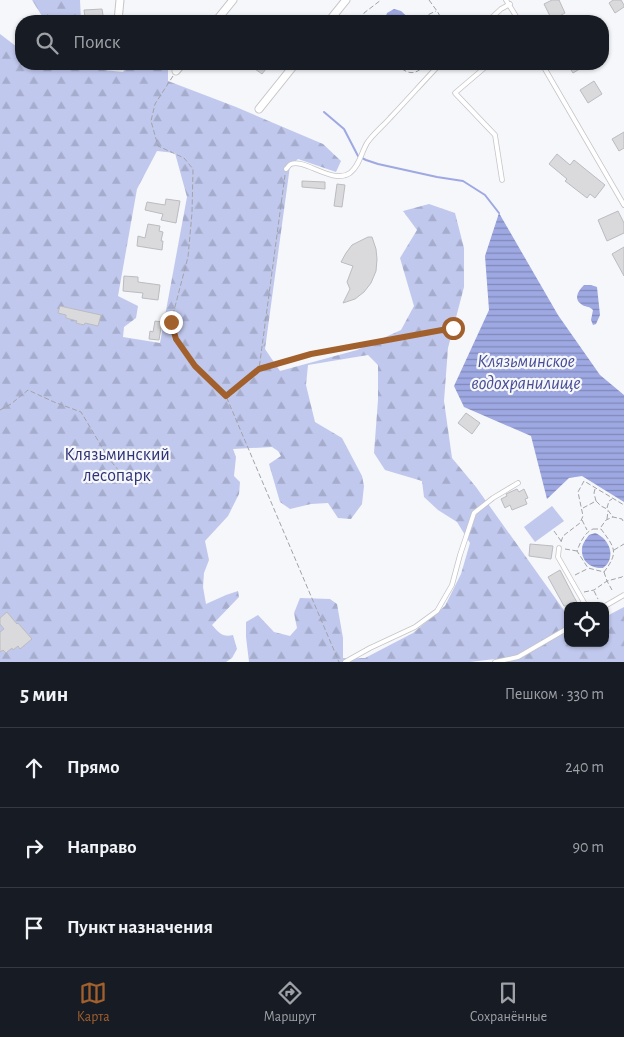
<!DOCTYPE html>
<html lang="ru">
<head>
<meta charset="utf-8">
<style>
  body { margin:0; font-family:"Alegreya Sans",sans-serif; background:#20242c; color:#f1f3f6 }
  .controls { position:absolute; right:15px; bottom:15px; display:grid; overflow:hidden; border-radius:10px; box-shadow:0 1px 4px #0004 }
  .controls button { width:45px; height:45px; display:grid; place-items:center; padding:0; border:0; border-bottom:1px solid #363941; background:#171b24; color:#f1f3f6; font:25px sans-serif }
  .stop { position:absolute; width:15px; height:15px; margin:-11px; border:4px solid #a2602c; border-radius:50%; background:#fff }
  .stop.end { background:#a2602c; border-color:#fff; box-shadow:0 1px 5px #0008 }
  .list { margin:0; padding:0; list-style:none }
  h2 { display:flex; justify-content:space-between; align-items:center; height:65px; margin:0; padding:0 20px; font-size:21px }
  h2 small { font-size:16px; font-weight:400; color:#9ea1a6 }
  .list li { display:grid; grid-template-columns:32px 1fr auto; gap:15px; align-items:center; box-sizing:border-box; height:80px; padding:0 20px; border-top:1px solid #363941 }
  .list b { display:block; font-size:19px; white-space:nowrap }
  .list em { font-size:16px; font-style:normal; color:#9ea1a6 }
  .icon { flex:none; width:28px; height:28px; fill:none; stroke:currentColor; stroke-width:2; stroke-linecap:round; stroke-linejoin:round }
  .map { position:relative; flex:none; width:624px; height:662px; overflow:hidden }
  .search { position:absolute; background:#171b24; box-shadow:0 1px 4px #0004; left:15px; right:15px; top:15px; height:55px; display:flex; align-items:center; gap:12px; box-sizing:border-box; padding:0 18px; border-radius:20px; color:#9ea1a6; font-size:19px }
  .sheet { height:305px; background:#171b24 }
  nav { display:flex; justify-content:space-around; align-items:center; box-sizing:border-box; height:70px; border-top:1px solid #363941; background:#171b24; font-size:14px; color:#9ea1a6 }
  nav a { display:grid; justify-items:center; gap:2px }
  nav .on { color:#a2602c }
  .map>svg:first-child { display:block }
</style>
</head>
<body>
<div class="map">
<svg width="624" height="662" viewBox="0 0 624 662">
  <defs>
    <pattern id="forest-firs" width="22" height="20" patternUnits="userSpaceOnUse" patternTransform="scale(1.25)"><rect width="22" height="20" fill="#c0c8ed"/><path d="M5 1l3.5 6h-7zM16 11l3.5 6h-7z" fill="#a5accc"/></pattern>
    <pattern id="water-rules" width="6" height="5" patternUnits="userSpaceOnUse" patternTransform="scale(1.25)"><rect width="6" height="5" fill="#9ea8e2"/><path d="M0 2.5h6" fill="none" stroke="#8189b8"/></pattern>
  </defs>
  <rect width="100%" height="100%" fill="#f6f7fa"/>
  <g fill="url(#forest-firs)" fill-rule="evenodd">
    <polygon points="32,0 80,0 81,21 45,21"/>
    <path d="M0 34 21 50V64H83L84 68 123 72 129 64H160L168 66V81L236 107 323 144 341 161 336 172 298 159 290 166 265 349 280 371 357 350 401 330 414 306 400 258 417 230 403 211 429 204 455 213 464 248V287L448 348 444 401 452 458 476 487 568 616V643H605V617L624 607V662H498L495 659 470 662H249L246 637V622L258 615 274 632 290 636 297 628 294 613 300 598 330 599 337 604 343 638V658H365L413 633 445 606 461 574 470 543 457 522 438 510 424 497 422 481 385 470 374 453 378 400V365L368 355 308 365 306 385 315 422 342 438 362 476 364 486 362 504 351 519 338 518 328 503 311 504 290 509 280 502 269 464 281 456 278 451 272 447 233 449 236 457 234 476 240 482 239 494 228 516 205 541 209 560 204 573 203 587 206 604 226 595 238 591 239 597 212 625C218 632 223 638 233 635L237 649 232 658 226 662H0ZM157 151 175 153 187 197 160 343 123 337 124 327 136 318 138 306 118 296 137 189Z"/>
  </g>
  <polygon fill="#c0c8ed" points="552,506 564,521 535,542 524,527"/>
  <g fill="url(#water-rules)">
    <polygon points="394,9 401,11 412,21 384,21 387,13"/>
    <polygon points="499,213 558,315 600,375 624,395 624,502 582,476 569,478 547,499 531,436 464,407 454,386 489,310 485,256"/>
    <path d="M584 285H591L597 287 600 315 596 324 593 325 591 320 593 310C588 305 586 308 581 304 573 298 579 290 584 285Z"/>
    <path d="M595 533C606 537 614 550 609 561 608 564 605 566 603 568 592 569 581 562 582 549 582 544 586 539 589 535Z"/>
  </g>
  <g fill="none" stroke-linecap="round" stroke-linejoin="round">
    <polyline stroke="#9ea8e2" stroke-width="2" points="324,112 344,129 358,156 366,160 378,164 437,177 463,181 485,195 499,213"/>
  </g>
  <g fill="#dadadd" stroke="#bbbcbf">
    <polygon points="552,0 559,0 565,13 552,20 544,4"/>
    <polygon points="613,0 621,0 624,5 624,7 615,13 609,3"/>
    <polygon points="102,9 104,21 93,21 93,16 85,17 84,10"/>
    <polygon points="248,64 270,64 262,74"/>
    <polygon points="567,64 588,64 573,73"/>
    <polygon points="594,81 602,94 588,103 580,90"/>
    <polygon points="624,132 624,148 619,151 612,139"/>
    <polygon points="557,154 570,165 574,160 605,185 595,198 590,194 587,198 565,181 567,179 549,164"/>
    <polygon points="302,181 325,182 325,189 302,187"/>
    <polygon points="337,184 345,185 342,207 334,206"/>
    <polygon points="166,199 180,201 176,223 161,220 163,214 145,210 147,202 165,205"/>
    <polygon points="618,211 624,223 624,233 607,241 598,220"/>
    <polygon points="148,224 160,226 159,231 163,232 161,241 163,241 162,250 137,246 138,236 145,238"/>
    <polygon points="368,237 372,237 376,249 377,259 376,271 371,283 364,292 355,299 343,303 350,289 347,282 353,266 341,262 346,253 352,245"/>
    <polygon points="624,247 624,276 612,254"/>
    <polygon points="124,276 138,277 138,282 160,285 158,300 142,298 143,293 123,291"/>
    <polygon points="60,306 101,315 98,326 85,323 84,325 76,323 77,321 66,318 66,315 58,313"/>
    <polygon points="155,321 162,322 159,340 149,339 150,331 153,332"/>
    <polygon points="466,413 480,423 472,434 458,423"/>
    <polygon points="517,489 519,492 524,489 528,498 525,499 527,504 512,510 510,505 505,508 501,499 507,496 506,494"/>
    <polygon points="530,544 553,546 551,559 529,556"/>
    <polygon points="560,570 574,597 579,606 564,606 548,577"/>
    <polygon points="7,612 17,624 18,623 32,639 20,649 18,646 13,650 12,648 6,653 3,650 0,652 0,632 4,629 0,624 0,618"/>
  </g>
  <g fill="none" stroke-linecap="round" stroke-linejoin="round">
    <g stroke="#c5c5c8" stroke-width="5.5">
      <g id="lane">
        <polyline points="506,0 519,21"/>
        <polyline points="488,21 501,9 510,4"/>
        <polyline points="489,64 455,93 495,135 502,180"/>
        <polyline points="542,64 624,205"/>
        <path d="M286 169C288 167 289 165 291 164 304 158 333 185 350 173 360 165 361 153 367 143 373 134 383 126 390 118 407 100 423 82 440 64"/>
        <polyline points="559,548 558,557 586,606"/>
        <polyline points="605,606 624,595"/>
        <polyline points="345,662 370,648 415,627 437,611 452,585 460,555 474,513 493,498 518,483"/>
        <polyline points="495,662 518,657 568,628"/>
      </g>
    </g>
    <g stroke="#c5c5c8" stroke-width="9">
      <g id="street">
        <polyline points="118,21 120,0"/>
        <polyline points="216,21 233,0"/>
        <polyline points="329,21 346,0"/>
        <polyline points="176,71 182,64"/>
        <polyline points="259,109 295,64"/>
      </g>
    </g>
    <g stroke="#a2a3a5" stroke-width="1" stroke-dasharray="5 2.5" stroke-linecap="butt">
      <polyline points="429,0 437,11 443,21"/>
      <polyline points="362,21 364,13 381,0"/>
      <polyline points="415,21 436,11"/>
      <path d="M396 64C408 75 415 76 426 64"/>
      <polyline points="173,76 155,104 151,121 158,146 184,158 193,169 192,213 188,257 171,322 176,339 195,366 226,396"/>
      <polyline points="285,175 259,369 226,396 339,662"/>
      <polyline points="260,369 311,354 453,328"/>
      <polyline points="0,410 11,404 28,390 54,402 81,412 109,459 126,479"/>
      <polyline points="595,489 594,493 596,501"/>
      <polyline points="583,508 596,501 601,506 607,509 613,517 622,519 624,523"/>
      <polyline points="607,508 609,501 612,499"/>
      <polyline points="607,519 608,511"/>
      <polyline points="582,520 587,530"/>
      <polyline points="601,527 606,520 613,517"/>
      <path d="M593 529H601C615 548 619 552 604 572L588 568 577 551C580 543 584 533 593 529Z"/>
      <polyline points="554,531 561,541"/>
      <polyline points="561,542 563,536 580,523 583,516 578,492 584,481 624,505"/>
      <polyline points="565,549 577,551"/>
      <polyline points="614,550 624,544"/>
      <polyline points="604,572 607,581 612,590"/>
      <polyline points="575,575 587,569"/>
      <polyline points="594,591 598,599"/>
      <polyline points="584,592 594,590 607,581 622,577 624,575"/>
    </g>
    <use href="#lane" stroke="#fff" stroke-width="4"/>
    <use href="#street" stroke="#fff" stroke-width="7"/>
  </g>
  <g fill="none" stroke-linecap="round" stroke-linejoin="round">
    <polyline stroke="#a2602c" stroke-width="6" points="171,322 176,339 195,366 226,396 259,369 311,354 453,328"/>
  </g>
  <g text-anchor="middle" stroke-width="4.5" stroke-linejoin="round" paint-order="stroke">
    <g font-size="18" fill="#2e3276" stroke="#f6f7fa">
      <text x="117" y="460">Клязьминский<tspan x="117" dy="21">лесопарк</tspan></text>
    </g>
    <g font-size="19" font-style="italic" fill="#474e95" stroke="#f6f7fa">
      <text x="526" y="367">Клязьминское<tspan x="526" dy="22">водохранилище</tspan></text>
    </g>
  </g>
</svg>
<div class="controls">
<button><svg class="icon" aria-label="locate" viewBox="0 0 24 24"><circle cx="12" cy="12" r="6"/><path d="M12 2v4M12 18v4M2 12h4M18 12h4"/></svg></button>
</div>
<div class="stop" style="left:453px;top:328px"></div>
<div class="stop end" style="left:171px;top:322px"></div>
<div class="search"><svg class="icon" aria-label="search" viewBox="0 0 24 24"><circle cx="10" cy="10" r="6"/><path d="M15 15l6 6"/></svg>Поиск</div>
</div>
<section class="sheet">
<h2>5 мин<small>Пешком · 330 m</small></h2>
<ul class="list">
<li><svg class="icon" aria-label="ahead" viewBox="0 0 24 24"><path d="M12 20V5M6 11l6-6 6 6"/></svg><div><b>Прямо</b></div><em>240 m</em></li>
<li><svg class="icon" aria-label="right" viewBox="0 0 24 24"><path d="M7 20v-9h11M14 6l5 5-5 5"/></svg><div><b>Направо</b></div><em>90 m</em></li>
<li><svg class="icon" aria-label="arrive" viewBox="0 0 24 24"><path d="M6 21V4h12l-3 4 3 4H6"/></svg><div><b>Пункт назначения</b></div></li>
</ul>
</section>
<nav>
<a class="on"><svg class="icon" aria-label="map" viewBox="0 0 24 24"><path d="M3 6l6-2 6 2 6-2v14l-6 2-6-2-6 2zM9 4v14M15 6v14"/></svg>Карта</a>
<a><svg class="icon" aria-label="directions" viewBox="0 0 24 24"><path d="M12 3l9 9-9 9-9-9zM9 14v-3h6M13 9l2 2-2 2"/></svg>Маршрут</a>
<a><svg class="icon" aria-label="saved" viewBox="0 0 24 24"><path d="M7 4h10v16l-5-4-5 4z"/></svg>Сохранённые</a>
</nav>
</body>
</html>
